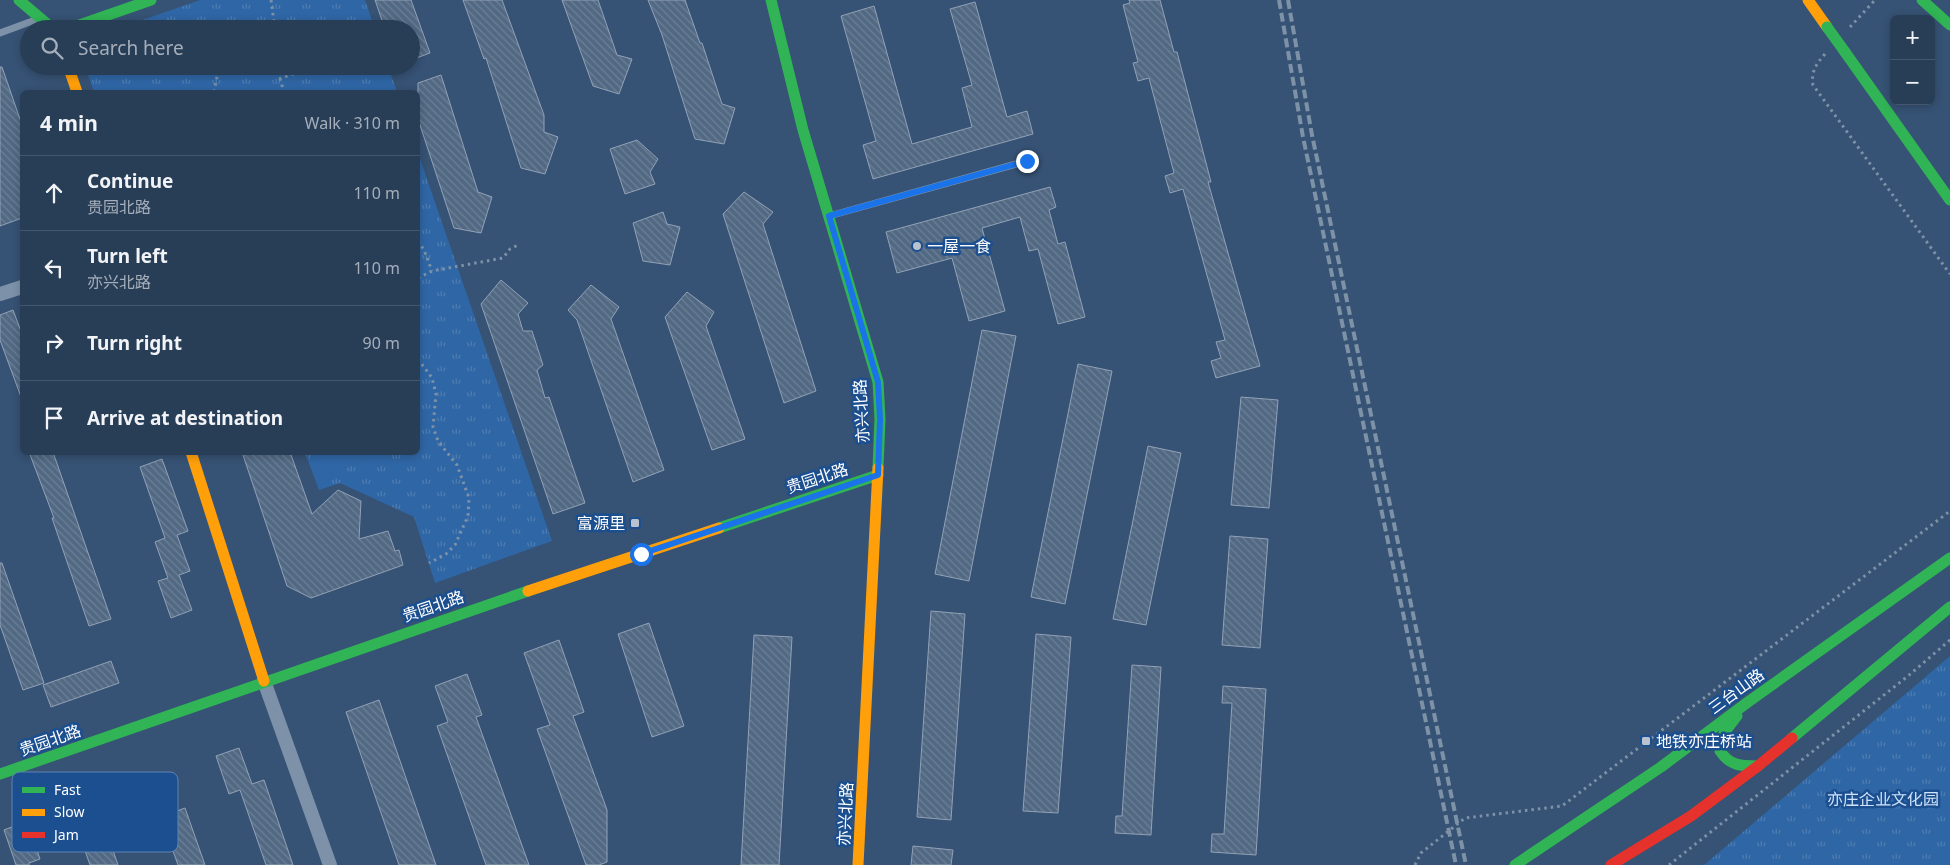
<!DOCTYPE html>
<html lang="en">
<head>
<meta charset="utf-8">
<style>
  body { margin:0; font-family:"Noto Sans","Noto Sans SC",sans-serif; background:#344961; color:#f1f3f6 }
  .controls { position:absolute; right:15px; top:15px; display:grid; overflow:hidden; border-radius:8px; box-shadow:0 2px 8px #0003 }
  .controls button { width:45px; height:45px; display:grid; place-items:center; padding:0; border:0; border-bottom:1px solid #44576d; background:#283e57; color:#f1f3f6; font:25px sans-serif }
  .stop { position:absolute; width:15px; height:15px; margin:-11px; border:4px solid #1a73e8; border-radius:50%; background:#fff }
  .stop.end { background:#1a73e8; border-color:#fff; box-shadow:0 1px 5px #0008 }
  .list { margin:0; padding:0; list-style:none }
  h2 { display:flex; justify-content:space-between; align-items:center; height:65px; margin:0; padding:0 20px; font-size:21px }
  h2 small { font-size:16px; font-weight:400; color:#a5aeba }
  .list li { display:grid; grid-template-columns:32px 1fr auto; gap:15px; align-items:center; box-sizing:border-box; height:75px; padding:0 20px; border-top:1px solid #44576d }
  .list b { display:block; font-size:19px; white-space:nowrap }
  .list p { margin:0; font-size:16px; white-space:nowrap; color:#a5aeba }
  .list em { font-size:16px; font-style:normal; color:#a5aeba }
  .icon { flex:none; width:28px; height:28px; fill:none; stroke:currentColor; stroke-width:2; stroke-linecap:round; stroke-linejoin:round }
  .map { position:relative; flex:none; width:1950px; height:865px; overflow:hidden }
  .search { position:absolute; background:#283e57; box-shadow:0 2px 8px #0003; left:20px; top:20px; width:400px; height:55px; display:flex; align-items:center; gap:12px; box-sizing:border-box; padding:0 18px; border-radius:28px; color:#a5aeba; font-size:19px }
  .panel { position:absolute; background:#283e57; box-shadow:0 2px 8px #0003; left:20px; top:90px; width:400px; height:365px; border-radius:8px }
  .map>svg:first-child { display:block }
</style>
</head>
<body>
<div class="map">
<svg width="1950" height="865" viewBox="0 0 1950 865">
  <defs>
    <pattern id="park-tufts" width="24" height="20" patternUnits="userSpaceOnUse" patternTransform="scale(1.25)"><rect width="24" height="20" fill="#2f66a5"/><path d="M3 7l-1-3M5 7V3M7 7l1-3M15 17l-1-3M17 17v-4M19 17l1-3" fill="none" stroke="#4e7db2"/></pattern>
    <pattern id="building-back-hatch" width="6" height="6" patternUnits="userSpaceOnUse" patternTransform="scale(1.25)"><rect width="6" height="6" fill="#526984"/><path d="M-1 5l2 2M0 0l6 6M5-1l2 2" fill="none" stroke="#6c8096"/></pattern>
  </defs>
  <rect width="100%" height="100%" fill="#365274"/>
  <g fill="url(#park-tufts)">
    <polygon points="200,0 365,0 375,29 117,29"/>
    <polygon points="85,66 388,66 397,92 94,92"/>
    <polygon points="418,153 552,541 435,583 414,517 340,483 319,490 305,453 418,452"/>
    <polygon points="1950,656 1950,865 1704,865"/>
  </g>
  <polygon fill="#2f66a5" points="310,453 310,452 389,453 319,477"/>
  <g fill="url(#building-back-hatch)" stroke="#92a2b6">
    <polygon points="375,0 411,0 430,53 411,60 411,29 385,29"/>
    <polygon points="463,0 502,0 544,115 544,132 558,137 545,174 521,168 486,58 484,59"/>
    <polygon points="562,0 598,0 617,55 632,59 619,94 593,86"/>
    <polygon points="648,0 685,0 700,43 702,43 722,104 735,108 724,144 695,139 662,35"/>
    <polygon points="1129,0 1160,0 1174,52 1177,52 1211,182 1208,182 1260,366 1216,378 1211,361 1221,358 1216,342 1225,340 1183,189 1170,193 1165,176 1174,173 1149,78 1138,81 1133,63 1138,62 1123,5 1130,3"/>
    <polygon points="975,2 1007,117 1027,111 1033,134 873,179 863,145 876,141 841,16 874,6 912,144 972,127 962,88 972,85 950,9"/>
    <polygon points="0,67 2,67 22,125 22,218 0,226"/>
    <polygon points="441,75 478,192 492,197 481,233 454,228 418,119 418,83"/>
    <polygon points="637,140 658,159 650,172 655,184 625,194 610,149"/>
    <polygon points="1050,187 1056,207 1049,210 1058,244 1065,242 1085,317 1058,324 1038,249 1029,251 1020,217 982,228 1005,311 969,321 952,258 897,273 886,232"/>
    <polygon points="744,192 773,212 763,224 816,391 784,403 723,214"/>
    <polygon points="663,212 667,224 680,227 670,265 643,261 633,223"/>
    <polygon points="501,280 528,303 518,314 523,331 532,331 543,365 537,370 545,398 549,397 585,503 553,514 481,304"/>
    <polygon points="591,285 619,307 611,319 664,470 633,482 577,320 568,310"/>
    <polygon points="687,292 714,312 706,326 745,439 712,450 665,317"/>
    <polygon points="13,310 22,334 21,397 0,340 0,315"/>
    <polygon points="982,330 1016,336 969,581 935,574"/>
    <polygon points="1078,364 1112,371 1065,604 1031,597"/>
    <polygon points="1241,397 1278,400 1269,508 1231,505"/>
    <polygon points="1148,446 1181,453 1146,625 1113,619"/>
    <polygon points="29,452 53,452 111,619 89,626 52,518 54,518"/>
    <polygon points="242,452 290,452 312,514 338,490 361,501 359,539 388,531 395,551 399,550 403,565 311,598 287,586"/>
    <polygon points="162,459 188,531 177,535 190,571 179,575 192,610 171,618 158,581 168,578 155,542 165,538 140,467"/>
    <polygon points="1230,536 1268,539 1260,648 1222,645"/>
    <polygon points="0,563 2,563 44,683 23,690 0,625"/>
    <polygon points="931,611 965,614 951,820 917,817"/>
    <polygon points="649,623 684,726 652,737 618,634"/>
    <polygon points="1036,634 1071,637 1058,813 1023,811"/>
    <polygon points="754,635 792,637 779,865 741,865"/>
    <polygon points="559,640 584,712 573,716 607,810 607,862 599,865 586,865 537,729 550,725 524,653"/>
    <polygon points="111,661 119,683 51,707 43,685"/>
    <polygon points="1132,665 1161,667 1151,835 1115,833 1116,816 1122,816"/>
    <polygon points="467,674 482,715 476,717 529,865 486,865 437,726 448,722 435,686"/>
    <polygon points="1223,686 1266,689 1256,855 1211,852 1212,834 1224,834 1232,703 1222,703"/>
    <polygon points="379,700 436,865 399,865 346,712"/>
    <polygon points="239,748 252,784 264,780 293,865 266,865 240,790 229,794 216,756"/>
    <polygon points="107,795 119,832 108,836 118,865 90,865 82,842 95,838 83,803"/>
    <polygon points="185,808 205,865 178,865 161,817"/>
    <polygon points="27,821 40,859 29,863 29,865 16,865 4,830"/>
    <polygon points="913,846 953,850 951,865 911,865"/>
  </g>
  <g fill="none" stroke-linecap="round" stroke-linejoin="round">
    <g stroke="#7d92a8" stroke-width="3" stroke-dasharray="2.5 4" stroke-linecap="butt">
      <polyline points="271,0 275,29"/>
      <polyline points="1850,27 1875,0"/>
      <path d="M1825 54C1816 64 1811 72 1813 85L1950 274"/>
      <polyline points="196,66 212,68 228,66"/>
      <polyline points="276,66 284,92"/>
      <polyline points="165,69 174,66"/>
      <polyline points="279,79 299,72"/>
      <polyline points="214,92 219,67"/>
      <polyline points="418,241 424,250 432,271"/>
      <polyline points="418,278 432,271 503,258 510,249 520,244"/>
      <polyline points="418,359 432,378 436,394 433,427 438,441 457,465 469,498 468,516 455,545 446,554 429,563"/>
      <polyline points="1415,865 1421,853 1465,818 1562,806 1950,511"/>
      <polyline points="1669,865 1908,676 1950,640"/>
    </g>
    <g stroke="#7d92a8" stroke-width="7">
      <polyline points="0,33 38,19"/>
      <polyline points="829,216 1027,161"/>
    </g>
    <g stroke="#7d92a8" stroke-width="14">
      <polyline points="0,294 22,287"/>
      <polyline points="264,681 330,865"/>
    </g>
    <g stroke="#30b455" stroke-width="11">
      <polyline points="19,0 53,29"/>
      <polyline points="771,0 803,130 878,382 880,419 878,468"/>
      <polyline points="1922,0 1950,25"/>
      <polyline points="68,29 151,0"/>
      <polyline points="1845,52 1950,200"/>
      <polyline points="719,528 878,475"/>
      <path d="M1737 716 1724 733 1720 751C1730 766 1741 766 1758 766"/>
      <polyline points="1792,738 1950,607"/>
      <polyline points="0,774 528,591"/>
      <polyline points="1515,865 1661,767 1748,702 1950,558"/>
    </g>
    <g stroke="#ff9f0a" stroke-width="11">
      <polyline points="1808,0 1827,27"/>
      <polyline points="68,66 77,92"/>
      <polyline points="191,452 264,681"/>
      <polyline points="528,591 719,528"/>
      <polyline points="858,865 878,468"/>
    </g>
    <polyline stroke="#e5322d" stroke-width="11" points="1611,865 1691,816 1758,766 1792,738"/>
    <g stroke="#7e92a7" stroke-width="4" stroke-dasharray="9 4" stroke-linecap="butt">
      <polyline points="1279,0 1303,137 1456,865"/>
      <polyline points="1288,0 1312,135 1466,865"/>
    </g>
    <polyline stroke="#30b455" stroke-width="11" points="1827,27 1845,52"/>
  </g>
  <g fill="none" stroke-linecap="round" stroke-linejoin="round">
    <polyline stroke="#1a73e8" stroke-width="6" points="641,554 878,475 880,419 878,382 829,216 1027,161"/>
  </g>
  <g fill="#b9c2ce" stroke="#1b4f8f" stroke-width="2">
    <circle cx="917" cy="246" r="5"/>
    <rect x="630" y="518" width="10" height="10" rx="2.5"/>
    <rect x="1641" y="736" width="10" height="10" rx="2.5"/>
  </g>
  <g text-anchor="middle" stroke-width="5" stroke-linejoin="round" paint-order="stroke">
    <g font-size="16" fill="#fff" stroke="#1b4f8f" text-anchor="start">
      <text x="927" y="252">一屋一食</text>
      <text x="625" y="529" text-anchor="end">富源里</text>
      <text x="1656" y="747">地铁亦庄桥站</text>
    </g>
    <g font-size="16" fill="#fff" stroke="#1b4f8f">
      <text transform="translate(861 411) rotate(-93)" y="6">亦兴北路</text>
      <text transform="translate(817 478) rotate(-18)" y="6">贵园北路</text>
      <text transform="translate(433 606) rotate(-19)" y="6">贵园北路</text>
      <text transform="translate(1736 691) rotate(-36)" y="6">三台山路</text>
      <text transform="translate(50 740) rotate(-19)" y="6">贵园北路</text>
      <text transform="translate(845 814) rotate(-87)" y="6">亦兴北路</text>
    </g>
    <g font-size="16" fill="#cfe3fa" stroke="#1b4f8f">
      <text x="1883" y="805">亦庄企业文化园</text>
    </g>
  </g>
  <rect x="12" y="772" width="166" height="80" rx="8" fill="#1b4f8f" stroke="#5f84b1" stroke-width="1"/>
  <rect x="22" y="787" width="23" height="6" fill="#30b455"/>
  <rect x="22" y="809" width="23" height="7" fill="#ff9f0a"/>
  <rect x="22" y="832" width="23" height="6" fill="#e5322d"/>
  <g font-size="14" fill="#fff">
    <text x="54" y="795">Fast</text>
    <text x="54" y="817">Slow</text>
    <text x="54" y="840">Jam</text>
  </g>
</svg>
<div class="controls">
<button>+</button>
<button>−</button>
</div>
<div class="stop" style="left:641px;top:554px"></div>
<div class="stop end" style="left:1027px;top:161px"></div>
<div class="search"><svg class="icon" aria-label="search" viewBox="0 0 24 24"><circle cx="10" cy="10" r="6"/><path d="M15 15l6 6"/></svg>Search here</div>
<section class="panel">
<h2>4 min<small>Walk · 310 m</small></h2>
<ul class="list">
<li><svg class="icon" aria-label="ahead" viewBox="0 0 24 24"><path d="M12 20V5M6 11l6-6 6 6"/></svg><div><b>Continue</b><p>贵园北路</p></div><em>110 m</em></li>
<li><svg class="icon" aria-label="left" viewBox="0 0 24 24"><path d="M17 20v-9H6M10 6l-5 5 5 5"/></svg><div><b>Turn left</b><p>亦兴北路</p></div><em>110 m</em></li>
<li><svg class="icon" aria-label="right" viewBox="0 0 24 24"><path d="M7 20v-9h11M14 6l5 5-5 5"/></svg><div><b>Turn right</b></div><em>90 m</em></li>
<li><svg class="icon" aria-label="arrive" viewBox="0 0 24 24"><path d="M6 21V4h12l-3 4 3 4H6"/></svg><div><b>Arrive at destination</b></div></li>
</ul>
</section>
</div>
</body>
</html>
